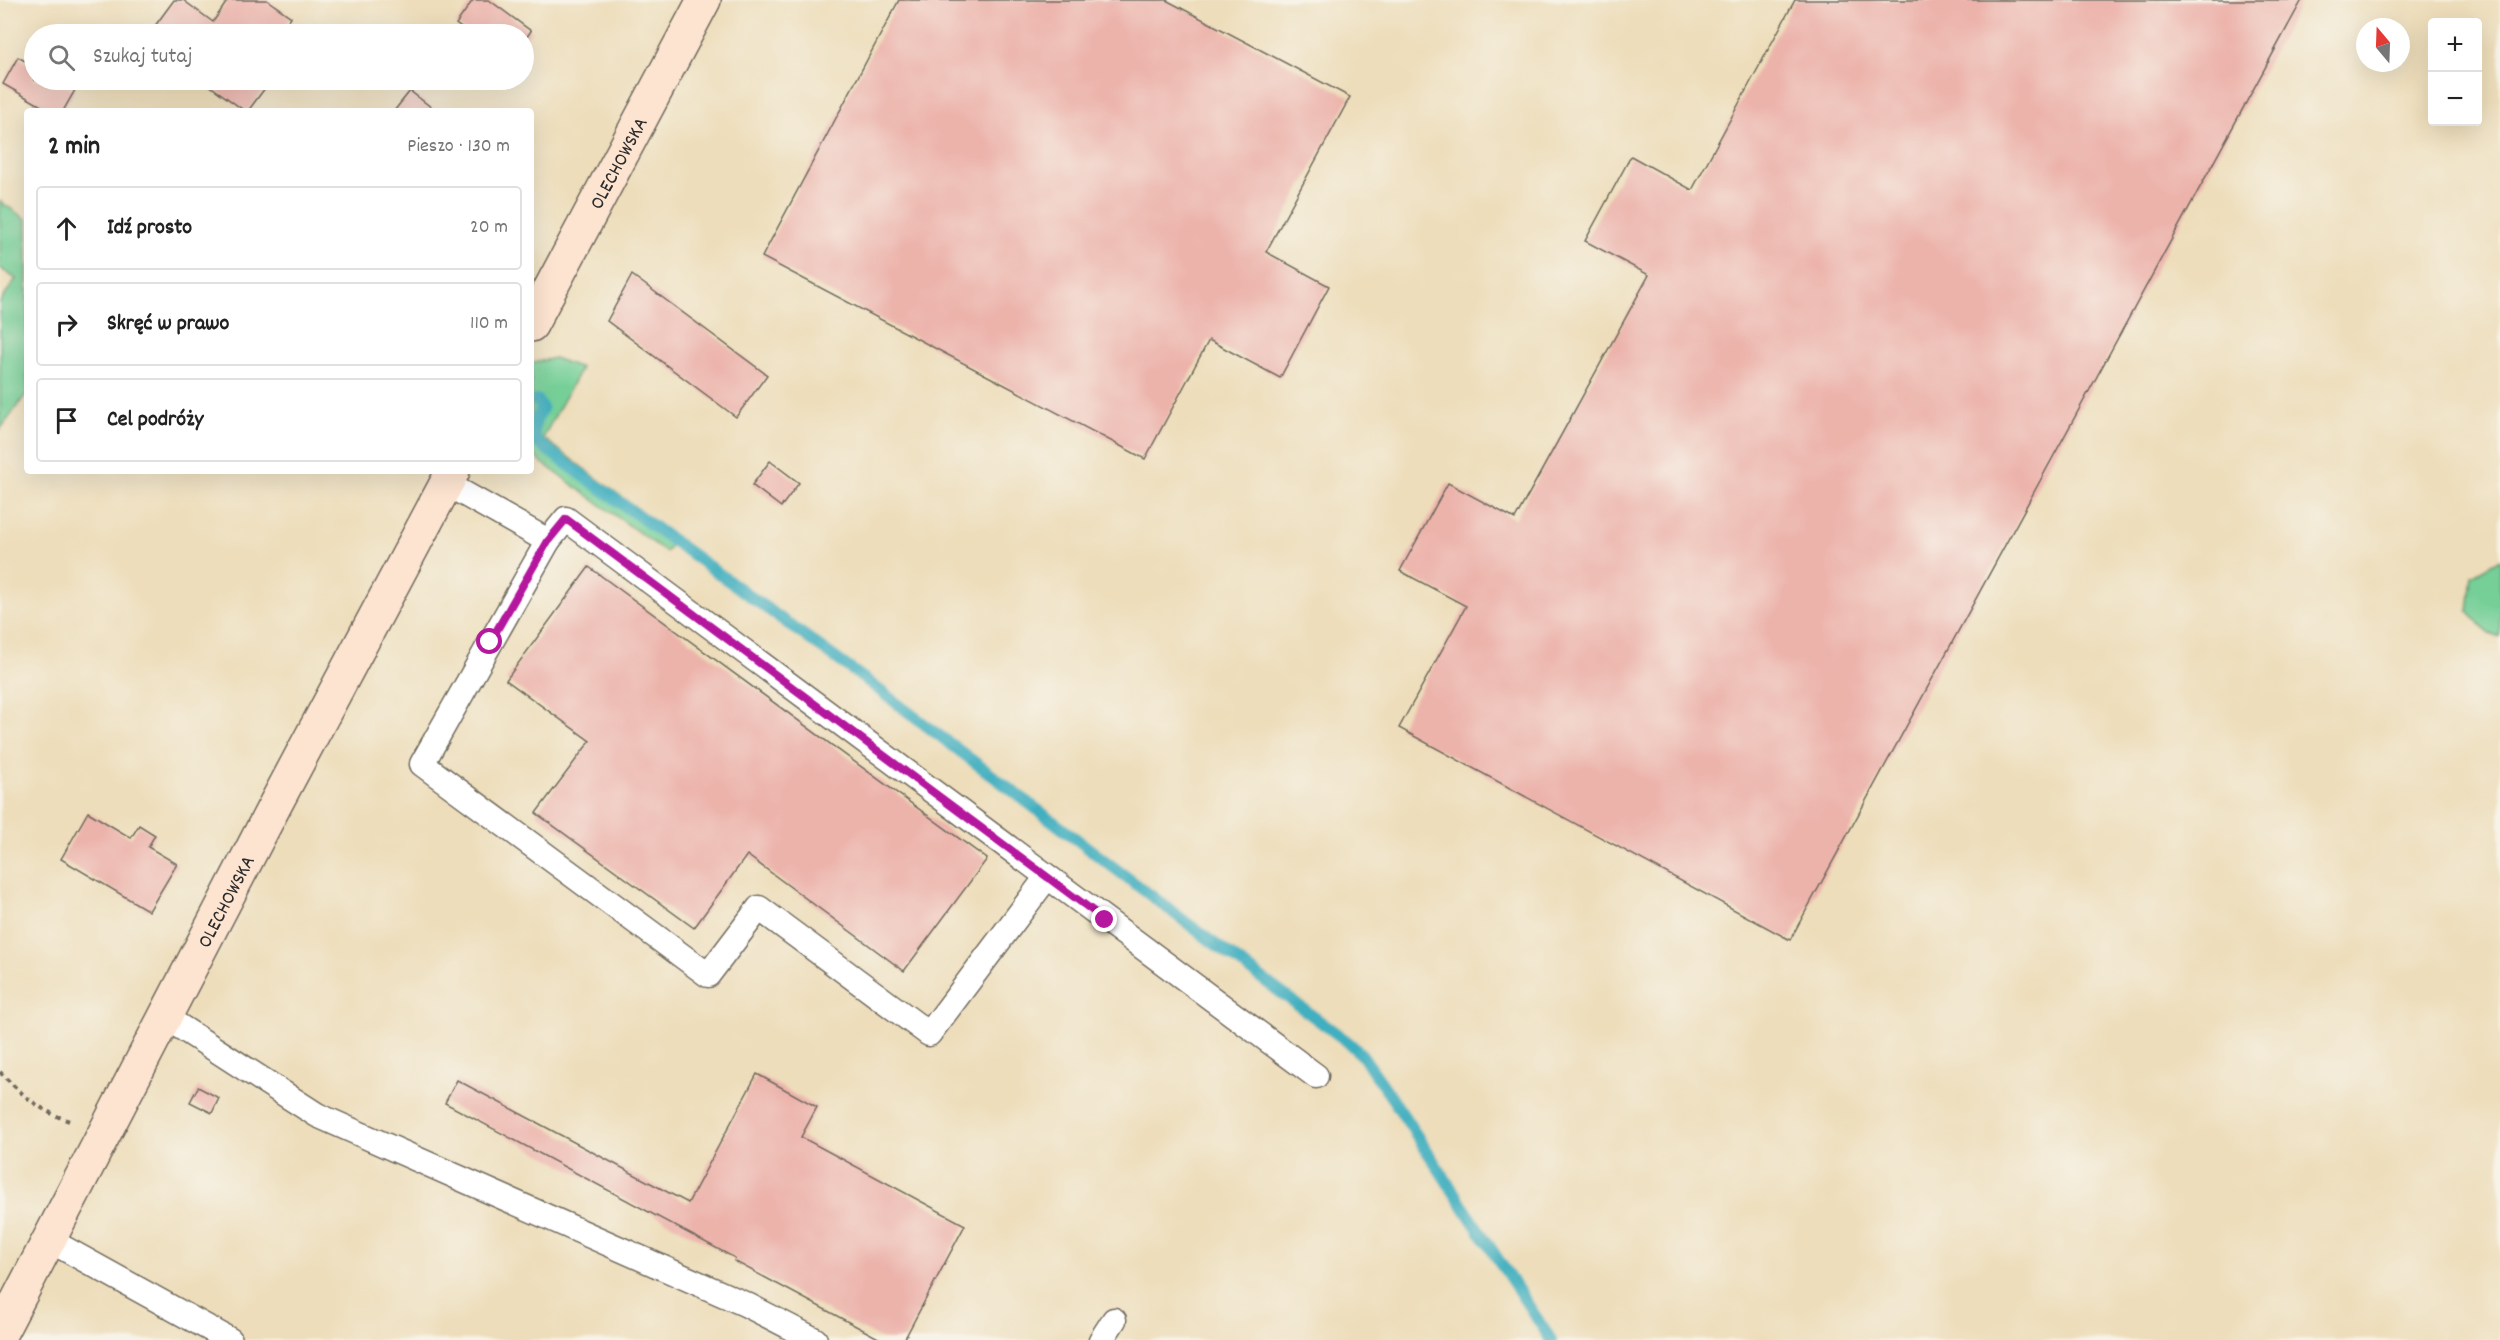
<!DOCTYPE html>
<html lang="pl">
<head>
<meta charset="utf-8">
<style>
  body { margin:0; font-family:Dekko,sans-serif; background:#f2f2f2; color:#222 }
  .controls { position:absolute; right:18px; top:18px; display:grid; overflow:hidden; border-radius:6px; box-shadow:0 6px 24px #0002 }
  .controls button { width:54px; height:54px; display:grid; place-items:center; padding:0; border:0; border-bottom:2px solid #e0e0e0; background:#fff; color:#222; font:30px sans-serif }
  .compass { position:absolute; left:2356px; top:18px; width:54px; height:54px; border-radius:50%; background:#fff; box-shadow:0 6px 24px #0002; rotate:341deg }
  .stop { position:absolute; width:18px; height:18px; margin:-14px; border:4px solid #b5179e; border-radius:50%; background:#fff }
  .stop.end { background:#b5179e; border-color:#fff; box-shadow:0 2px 6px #0008 }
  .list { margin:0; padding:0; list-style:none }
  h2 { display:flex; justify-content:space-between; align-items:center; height:78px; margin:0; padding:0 24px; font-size:26px }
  h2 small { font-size:20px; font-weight:400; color:#767676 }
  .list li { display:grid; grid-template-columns:39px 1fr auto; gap:18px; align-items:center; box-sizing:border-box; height:84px; margin:0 12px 12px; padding:0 12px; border:2px solid #e0e0e0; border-radius:6px }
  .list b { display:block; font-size:22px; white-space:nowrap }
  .list em { font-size:20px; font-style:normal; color:#767676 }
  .icon { flex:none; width:33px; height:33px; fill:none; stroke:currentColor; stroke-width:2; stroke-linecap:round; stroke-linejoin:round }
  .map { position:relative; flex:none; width:2500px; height:1340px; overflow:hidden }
  .search { position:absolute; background:#fff; box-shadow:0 6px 24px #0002; left:24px; top:24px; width:510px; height:66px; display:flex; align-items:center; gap:15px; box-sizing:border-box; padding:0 21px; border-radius:33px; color:#767676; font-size:22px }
  .panel { position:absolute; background:#fff; box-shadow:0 6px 24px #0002; left:24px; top:108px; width:510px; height:366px; border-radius:6px }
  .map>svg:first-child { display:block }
</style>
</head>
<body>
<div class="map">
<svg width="2500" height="1340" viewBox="0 0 2500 1340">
  <rect width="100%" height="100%" fill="#f7f3e8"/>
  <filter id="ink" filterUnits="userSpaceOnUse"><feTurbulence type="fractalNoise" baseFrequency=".0167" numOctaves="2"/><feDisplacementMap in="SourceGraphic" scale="12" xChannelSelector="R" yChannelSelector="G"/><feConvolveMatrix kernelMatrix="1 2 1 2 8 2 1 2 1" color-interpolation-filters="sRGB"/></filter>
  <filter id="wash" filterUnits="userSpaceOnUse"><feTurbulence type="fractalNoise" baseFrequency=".008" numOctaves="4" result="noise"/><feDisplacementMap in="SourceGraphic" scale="24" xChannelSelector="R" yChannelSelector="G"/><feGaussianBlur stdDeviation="1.35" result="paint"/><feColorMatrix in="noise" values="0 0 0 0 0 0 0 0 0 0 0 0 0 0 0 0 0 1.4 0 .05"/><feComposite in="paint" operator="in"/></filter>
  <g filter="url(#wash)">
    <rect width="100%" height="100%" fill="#edddba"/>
    <g fill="#75cf97" stroke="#507d61" stroke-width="1.5">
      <polygon points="0,201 27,220 27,393 0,430 0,302 16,279 0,268"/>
      <polygon points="554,358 581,368 543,438 677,538 666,552 541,462 531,452 531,363"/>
      <polygon points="2500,559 2500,638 2490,634 2468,612 2472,575"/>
    </g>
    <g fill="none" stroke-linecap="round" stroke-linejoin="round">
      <path stroke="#41afbf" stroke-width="12" d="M537 400 542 408C537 419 528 432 538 443L866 680 1211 941 1348 1042 1362 1055 1394 1101 1551 1340"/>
    </g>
    <g id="blocks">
      <g fill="#ecb3ab">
        <polygon points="174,0 183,0 213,22 228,0 267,0 291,17 279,34 149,34"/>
        <polygon points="473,0 489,0 531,31 524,41 524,34 463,34 465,31 456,24"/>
        <polygon points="899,0 1166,0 1350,97 1266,252 1329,286 1280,378 1209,340 1145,459 762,257"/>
        <polygon points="1795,0 2302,0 1790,940 1399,728 1466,606 1400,571 1448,483 1515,519 1649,275 1585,241 1631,156 1692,190"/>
        <polygon points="18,57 34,66 34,80 58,80 75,90 63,111 50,111 3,84"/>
        <polygon points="202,80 271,80 248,111 245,111"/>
        <polygon points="410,91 436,111 394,111"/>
        <polygon points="632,275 767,375 736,417 607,321"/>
        <polygon points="770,461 799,483 781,507 752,485"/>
        <polygon points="589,567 987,859 904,971 747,855 694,928 536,813 590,741 506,680"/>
        <polygon points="88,812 131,838 139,825 155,835 148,847 177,864 149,911 61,859"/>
        <polygon points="757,1074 817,1107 801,1137 965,1225 904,1340 882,1340 734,1261 735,1258 445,1103 457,1080 688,1203"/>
        <polygon points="198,1087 219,1098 212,1113 190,1102"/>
      </g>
    </g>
  </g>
  <g filter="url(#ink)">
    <use href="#blocks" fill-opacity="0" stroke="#6f695d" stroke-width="1.5"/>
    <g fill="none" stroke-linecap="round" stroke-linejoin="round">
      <g stroke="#6f695d" stroke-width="27">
        <g id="lane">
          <polyline points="447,484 548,541 566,519 1316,1076"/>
          <polyline points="548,541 422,764 708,975 759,908 929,1034 1047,877"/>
          <polyline points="165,1017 317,1115 747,1305 815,1340"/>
          <polyline points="49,1240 230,1340"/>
          <polyline points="1101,1340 1114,1320"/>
        </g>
      </g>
      <g stroke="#6f695d" stroke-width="36">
        <g id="secondary">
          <path id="s1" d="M531 325 704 0"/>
          <path id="s2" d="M0 1334 275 805 453 471"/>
        </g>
      </g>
      <path stroke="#6f695d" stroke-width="4" stroke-dasharray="4.5 4.5" stroke-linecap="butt" d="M0 1072C20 1093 41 1112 70 1121"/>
      <use href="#lane" stroke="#fff" stroke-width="24"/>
      <use href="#secondary" stroke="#fde4d1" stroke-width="33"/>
    </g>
  </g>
  <g fill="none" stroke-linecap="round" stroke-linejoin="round" filter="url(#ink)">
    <polyline stroke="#b5179e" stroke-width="8" points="490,642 548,541 566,519 1105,920"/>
  </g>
  <g text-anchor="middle" stroke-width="4.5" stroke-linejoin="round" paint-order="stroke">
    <g font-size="20" fill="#2b2b2b" stroke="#f7f3e8">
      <text dy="7" stroke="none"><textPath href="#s1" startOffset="184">OLECHOWSKA</textPath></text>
      <text dy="7" stroke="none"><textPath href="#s2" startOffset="488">OLECHOWSKA</textPath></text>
    </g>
  </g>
</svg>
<div class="controls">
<button>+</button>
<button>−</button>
</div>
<svg class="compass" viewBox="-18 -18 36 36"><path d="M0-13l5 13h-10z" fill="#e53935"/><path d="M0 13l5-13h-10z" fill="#767676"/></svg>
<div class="stop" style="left:490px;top:642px"></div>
<div class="stop end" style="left:1105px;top:920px"></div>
<div class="search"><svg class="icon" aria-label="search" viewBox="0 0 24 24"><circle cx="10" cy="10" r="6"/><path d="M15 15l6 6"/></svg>Szukaj tutaj</div>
<section class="panel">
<h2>2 min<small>Pieszo · 130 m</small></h2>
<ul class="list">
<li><svg class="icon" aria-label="ahead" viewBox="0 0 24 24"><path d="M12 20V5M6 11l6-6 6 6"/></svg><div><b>Idź prosto</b></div><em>20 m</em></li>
<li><svg class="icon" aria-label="right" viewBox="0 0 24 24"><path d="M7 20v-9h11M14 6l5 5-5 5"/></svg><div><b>Skręć w prawo</b></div><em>110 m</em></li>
<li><svg class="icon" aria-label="arrive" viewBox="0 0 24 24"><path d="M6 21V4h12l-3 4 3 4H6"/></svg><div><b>Cel podróży</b></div></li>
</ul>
</section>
</div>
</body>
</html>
